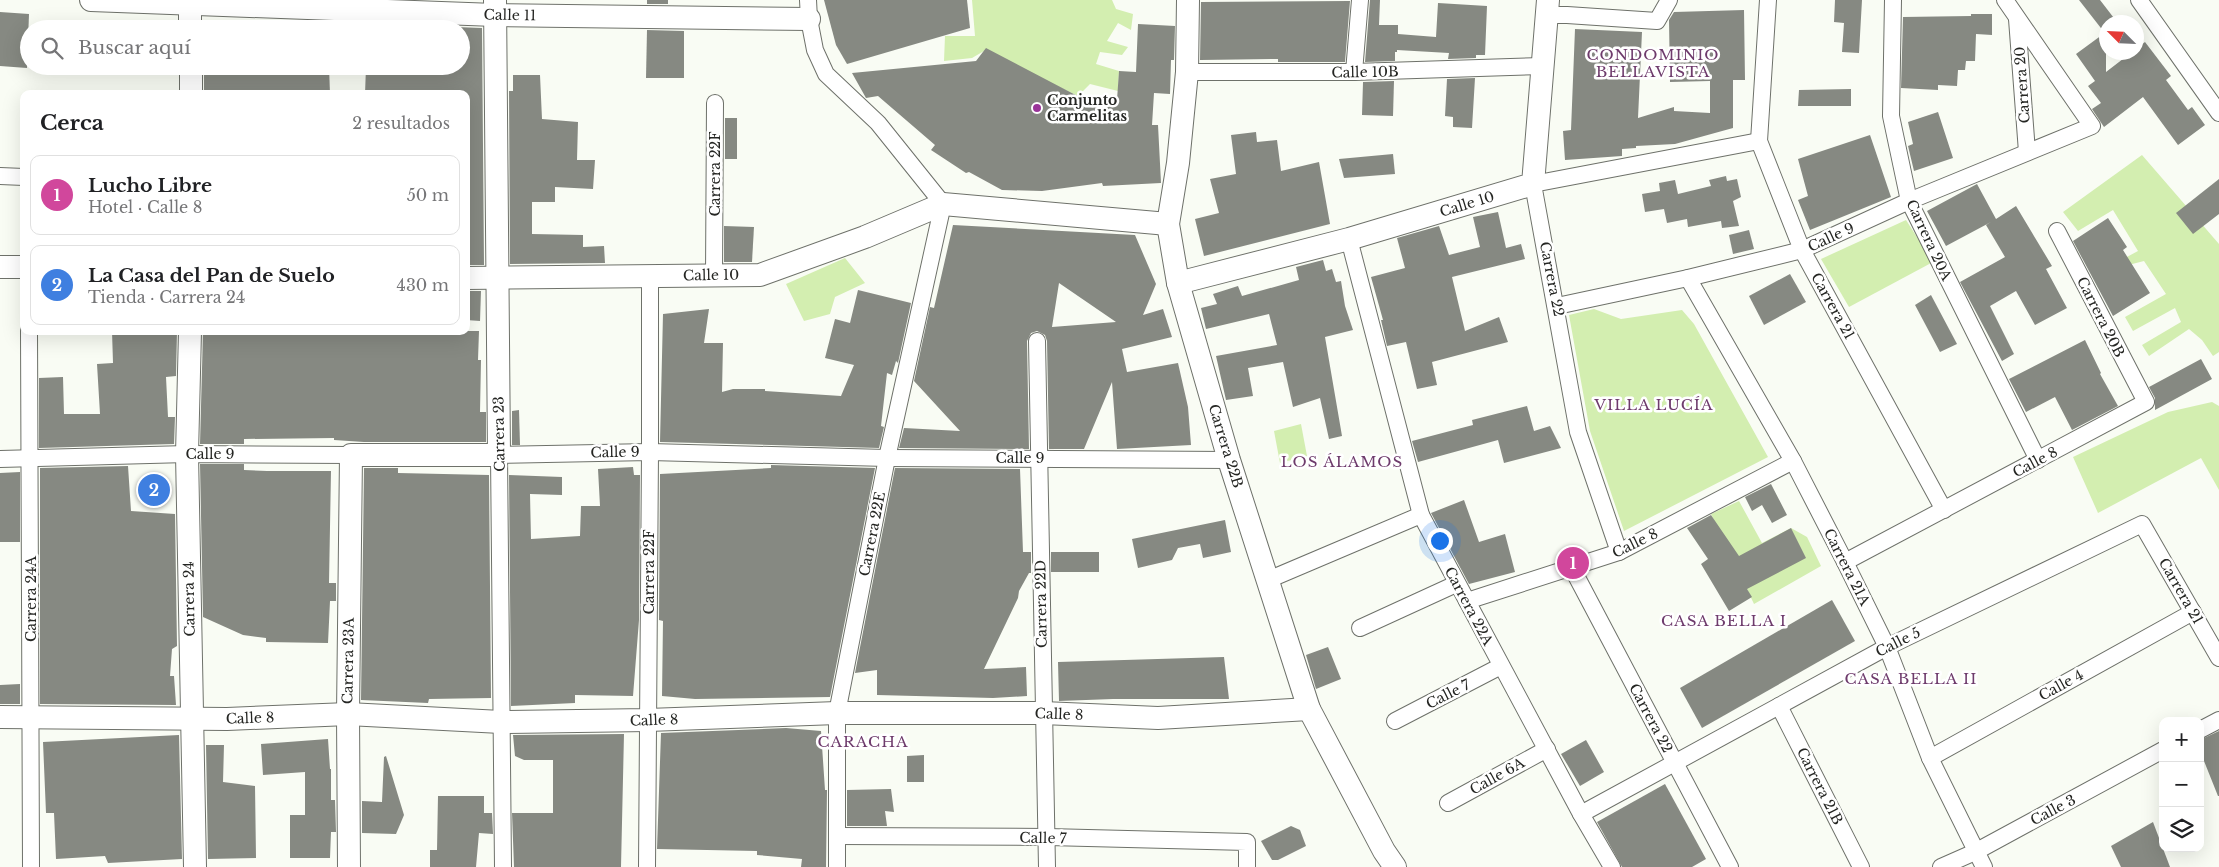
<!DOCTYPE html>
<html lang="es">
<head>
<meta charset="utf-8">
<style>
  body { margin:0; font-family:"Libre Baskerville",serif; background:#f6f6f6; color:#202124 }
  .controls { position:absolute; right:15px; bottom:15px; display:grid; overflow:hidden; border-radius:10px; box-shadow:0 5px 20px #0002 }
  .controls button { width:45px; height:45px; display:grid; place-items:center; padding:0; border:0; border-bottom:1px solid #e0e0e0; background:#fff; color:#202124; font:25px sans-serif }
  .compass { position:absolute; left:2099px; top:15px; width:45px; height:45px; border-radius:50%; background:#fff; box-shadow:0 5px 20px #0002; rotate:294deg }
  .you { position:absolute; left:1439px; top:540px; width:18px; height:18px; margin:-12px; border:4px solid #fff; border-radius:50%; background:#1a73e8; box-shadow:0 0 0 8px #1a73e833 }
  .badge { display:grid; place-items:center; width:32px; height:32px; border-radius:50%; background:#9a3499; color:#fff; font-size:16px; font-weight:700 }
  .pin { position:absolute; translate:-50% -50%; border:2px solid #fff; box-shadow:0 1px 5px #0006 }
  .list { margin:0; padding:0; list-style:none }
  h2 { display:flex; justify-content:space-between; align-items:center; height:65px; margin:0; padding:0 20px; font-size:21px }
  h2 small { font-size:16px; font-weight:400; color:#757577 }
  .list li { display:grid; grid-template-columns:32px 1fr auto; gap:15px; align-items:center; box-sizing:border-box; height:80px; margin:0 10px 10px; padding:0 10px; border:1px solid #e0e0e0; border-radius:10px }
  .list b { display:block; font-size:19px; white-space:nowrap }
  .list p { margin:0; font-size:16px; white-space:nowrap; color:#757577 }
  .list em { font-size:16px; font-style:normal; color:#757577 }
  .icon { flex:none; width:28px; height:28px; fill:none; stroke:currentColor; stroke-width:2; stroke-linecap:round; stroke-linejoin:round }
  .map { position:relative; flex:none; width:2219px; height:867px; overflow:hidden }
  .search { position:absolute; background:#fff; box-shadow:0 5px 20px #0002; left:20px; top:20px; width:450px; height:55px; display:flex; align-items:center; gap:12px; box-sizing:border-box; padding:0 18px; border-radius:28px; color:#757577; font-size:19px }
  .panel { position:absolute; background:#fff; box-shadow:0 5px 20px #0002; left:20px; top:90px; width:450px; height:245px; border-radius:10px }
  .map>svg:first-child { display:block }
</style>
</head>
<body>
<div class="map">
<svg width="2219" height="867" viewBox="0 0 2219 867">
  <rect width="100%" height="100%" fill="#f9fcf4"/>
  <g fill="#d3eeb0">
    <polygon points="972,0 1112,0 1116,9 1133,14 1131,30 1118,23 1107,41 1128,47 1122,55 1100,52 1096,64 1119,71 1118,91 1090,84 1078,96 984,51 972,58 944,61 945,36 975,36"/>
    <polygon points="2142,155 2219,244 2219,352 2213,356 2202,340 2189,329 2149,356 2142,345 2181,322 2175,308 2133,331 2125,317 2166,294 2144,261 2097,273 2138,251 2113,210 2078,231 2063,212"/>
    <polygon points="1906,220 1933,262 1849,307 1821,259"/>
    <polygon points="845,258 865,283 835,297 830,314 804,321 786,284"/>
    <polygon points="1594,309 1621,319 1682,310 1694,324 1768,457 1624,531 1590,431 1569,315"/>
    <polygon points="2212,402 2219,406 2219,490 2201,458 2098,513 2073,457 2168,412"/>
    <polygon points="1301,424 1307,456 1280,463 1274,431"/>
    <polygon points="1739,501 1762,543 1791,528 1807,537 1821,566 1754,604 1711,514"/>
  </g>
  <g fill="#868982" fill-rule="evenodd">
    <rect x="647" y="0" width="21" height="4"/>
    <polygon points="824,0 967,0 970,28 847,64 836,45"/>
    <polygon points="1370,0 1380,0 1379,25 1398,25 1398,34 1436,37 1438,3 1487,6 1485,55 1476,55 1476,58 1448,59 1449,53 1397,50 1397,52 1395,52 1395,61 1365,62"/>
    <polygon points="1835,0 1862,0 1859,53 1842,52 1844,23 1834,22"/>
    <polygon points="2079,0 2100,0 2117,22 2106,22 2106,29 2104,32"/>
    <polygon points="1350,1 1345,62 1278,62 1278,59 1200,60 1201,2"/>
    <polygon points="1744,10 1745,80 1733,80 1733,128 1675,144 1636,146 1636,148 1622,149 1622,156 1565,160 1563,131 1571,130 1575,29 1642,32 1638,118 1674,107 1674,111 1710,113 1710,81 1670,82 1669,20 1674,12"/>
    <polygon points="0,12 29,14 27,68 0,66"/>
    <polygon points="1971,14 1992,14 1992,35 1976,34 1975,61 1966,61 1965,70 1958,70 1957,86 1938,85 1938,90 1901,88 1903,17 1971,16"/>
    <polygon points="320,22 482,28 484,265 466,265 466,94 365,94 366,67 461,66 461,29 320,29"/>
    <polygon points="1138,24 1175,26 1174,60 1171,60 1170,94 1154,93 1152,125 1158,125 1161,183 1103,186 1102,183 1042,191 1002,190 969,172 966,173 931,150 935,145 878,96 866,98 852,73 976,61 986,48 1089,102 1117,100 1119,71 1136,72"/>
    <polygon points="647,30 684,31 684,78 646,78"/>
    <polygon points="2106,32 2106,72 2132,52 2136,52 2136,49 2145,42 2171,76 2166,80 2188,110 2192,107 2205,125 2178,145 2143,97 2104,127 2092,109 2101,103 2088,86 2095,81 2076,54"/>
    <polygon points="204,66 329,66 330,94 204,94"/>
    <polygon points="513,75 540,75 542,119 578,122 577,160 595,160 593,189 555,187 555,202 532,202 532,234 583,235 583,247 604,246 605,263 510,264 509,91 513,91"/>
    <polygon points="1475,78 1472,128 1453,127 1453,117 1445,116 1447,79"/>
    <polygon points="1394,81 1393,116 1362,115 1363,82"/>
    <polygon points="1851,89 1851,106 1798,106 1799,90"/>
    <polygon points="1938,112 1953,158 1914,171 1908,146 1913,144 1908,122"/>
    <rect x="725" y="118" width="12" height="41"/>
    <polygon points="1256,132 1257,142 1277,140 1281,171 1319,162 1330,224 1204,256 1195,219 1219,213 1210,179 1236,174 1231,135"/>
    <polygon points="1870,135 1891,197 1810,230 1798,200 1808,196 1798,159"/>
    <polygon points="1393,154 1395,174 1344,178 1339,159"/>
    <polygon points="1726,176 1727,181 1737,179 1741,197 1733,201 1739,226 1722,228 1721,221 1688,227 1687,219 1667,223 1664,209 1645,212 1642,194 1660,191 1659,183 1675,180 1678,194 1711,186 1709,180"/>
    <polygon points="2219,179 2219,214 2193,234 2176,213"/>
    <polygon points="1977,184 1996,219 2016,206 2052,266 2046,269 2067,308 2035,325 2016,291 1990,306 2014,354 2002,361 1960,282 2005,257 1986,225 1991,222 1946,246 1927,211"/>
    <polygon points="1498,212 1506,248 1521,244 1525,259 1452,277 1465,331 1499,317 1508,342 1432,362 1437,385 1417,389 1406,342 1387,346 1381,320 1383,320 1371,277 1405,268 1397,238 1439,226 1449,255 1480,247 1473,217"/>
    <polygon points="2108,218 2127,247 2123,250 2150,293 2113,316 2073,241"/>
    <path d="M953 225 1135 235 1156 284 1143 315 1163 309 1172 337 1122 349 1127 372 1178 363 1188 407 1191 445 1117 449 1112 382 1084 449H1049L1047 341 1045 335 1037 331 1031 333 1027 341 1029 449 899 448 904 428 960 431 914 381 930 307 934 308ZM1059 283 1116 322 1052 327Z"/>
    <polygon points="724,226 754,227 752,262 724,262"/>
    <polygon points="1749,230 1754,249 1733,254 1729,235"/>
    <polygon points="1323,260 1326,271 1332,269 1336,282 1341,281 1345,306 1353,330 1325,337 1342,436 1329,439 1320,398 1293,407 1283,362 1248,368 1253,396 1226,400 1216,356 1277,345 1269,314 1206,329 1201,308 1217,304 1213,294 1238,286 1242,296 1299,280 1296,267"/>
    <polygon points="1790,274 1806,302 1764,325 1749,296"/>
    <polygon points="858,290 911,303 898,363 896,361 892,375 887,373 881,426 884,427 879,448 660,442 663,314 709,309 704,343 723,343 722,392 733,389 765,389 765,391 841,396 854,365 825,358 835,319 850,323"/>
    <polygon points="466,291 481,291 480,321 466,320"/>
    <polygon points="1931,295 1957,344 1940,352 1915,305"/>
    <polygon points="112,331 177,331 176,376 166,377 168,417 175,417 174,444 39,448 39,378 63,377 64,414 100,414 97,364 113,363"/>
    <polygon points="203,331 479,331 478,360 481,360 480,412 486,412 486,442 364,442 334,440 334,438 244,439 244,444 200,444"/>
    <polygon points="2085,340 2101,373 2100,374 2118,406 2072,430 2055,397 2026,412 2009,379"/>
    <polygon points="2201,359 2212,379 2155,410 2155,398 2149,387"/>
    <polygon points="1527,406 1534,431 1550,426 1561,448 1504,463 1498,440 1418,462 1412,441 1473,425 1472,420"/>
    <polygon points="519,410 520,445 512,445 512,411"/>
    <polygon points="200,464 244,464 244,470 267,471 331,471 329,583 336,583 336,601 330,601 328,643 266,642 266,638 243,635 203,617"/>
    <polygon points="771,465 875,468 830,697 695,699 662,696 663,621 659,620 660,474 771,468"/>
    <polygon points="128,466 131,511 175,514 177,646 172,649 170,676 174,676 176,705 40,704 40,468"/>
    <polygon points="633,467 634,475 640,475 639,620 633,696 575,695 575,703 511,706 509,475 562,477 562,495 530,494 531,539 580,536 581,506 600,506 598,469"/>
    <polygon points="364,468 398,468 398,473 489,475 491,698 429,699 428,703 361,700"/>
    <polygon points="895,468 1020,469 1023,552 1031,552 1031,573 1029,573 1019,591 1018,598 984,669 1026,667 1027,696 993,698 877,695 877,670 855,673"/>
    <polygon points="20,472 20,542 0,542 0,473"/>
    <polygon points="1771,484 1787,515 1772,523 1762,505 1752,511 1745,497"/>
    <polygon points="1464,500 1479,542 1505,534 1515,572 1469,584 1431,513"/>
    <polygon points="1711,515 1739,556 1791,528 1806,558 1747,589 1752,597 1729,611 1701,564 1708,559 1687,528"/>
    <polygon points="1225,520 1231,552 1203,558 1200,544 1178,548 1172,560 1138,568 1132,539"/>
    <rect x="1051" y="552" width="48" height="20"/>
    <polygon points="1832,600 1855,641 1702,728 1680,688"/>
    <polygon points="1328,647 1341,679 1316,689 1306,655"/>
    <polygon points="1224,657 1229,699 1113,699 1059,701 1058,662"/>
    <polygon points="20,684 20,704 0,704 0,685"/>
    <polygon points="786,728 821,731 825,790 827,790 826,867 801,867 802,859 757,855 757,851 657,849 661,733"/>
    <polygon points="2219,731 2219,796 2218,796 2200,751 2200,740"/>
    <polygon points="624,734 621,867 514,867 512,813 553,813 553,760 524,760 515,756 513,735"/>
    <polygon points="179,735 182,859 108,863 105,856 56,859 54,813 46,813 43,742"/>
    <polygon points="328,739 330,769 331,769 331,800 335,800 336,832 331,832 330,858 290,858 290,815 305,815 305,772 263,775 261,744"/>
    <polygon points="1586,740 1604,772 1580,786 1561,754"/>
    <polygon points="206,745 224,745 223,782 255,786 256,858 208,859"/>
    <polygon points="924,755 924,782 907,782 907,756"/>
    <polygon points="386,756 404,815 396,834 362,833 362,801 382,802 384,757"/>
    <polygon points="1665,784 1706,859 1692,867 1622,867 1597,822"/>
    <polygon points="891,789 894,812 885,811 887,826 847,826 847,790"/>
    <polygon points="438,796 484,796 484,813 492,813 493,834 479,833 476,867 430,867 430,850 437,850"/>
    <polygon points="2153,822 2170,867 2121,867 2111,846"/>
    <polygon points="1291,826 1300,830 1306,846 1278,860 1272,860 1261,841"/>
  </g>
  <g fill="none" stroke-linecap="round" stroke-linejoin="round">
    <g stroke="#6e716a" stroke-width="18">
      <g id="street">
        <polyline points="808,0 809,19 815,50 826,74 878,123 943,204 887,458 837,713 837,867"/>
        <polyline points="1768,0 1759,141 1802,250 1944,510"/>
        <polyline points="1893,0 1891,116 1909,201 2038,460"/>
        <polyline points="2139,0 2219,113"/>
        <polyline points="1547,15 1567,15 1657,21 1669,0"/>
        <polyline points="2017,19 2027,152"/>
        <polyline points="1187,72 1354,72 1543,66"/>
        <polyline points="1354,72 1360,0"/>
        <polyline points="0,176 24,177"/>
        <polyline points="1349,239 1421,515 1581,814 1612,867"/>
        <polyline points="714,276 715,103"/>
        <polyline points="1688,278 1793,461 1845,562 1887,647 1930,758 1984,867"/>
        <polyline points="1557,306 1688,278 1802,250 1909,201 2092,126 2005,0"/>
        <polyline points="29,331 31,867"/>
        <polyline points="1037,341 1047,867"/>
        <polyline points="0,459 187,454 351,455"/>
        <polyline points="1619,552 1578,432 1533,184 1759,141"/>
        <polyline points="1845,562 2146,402 2057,231"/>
        <polyline points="1572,568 1730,867"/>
        <polyline points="1268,580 1421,515"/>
        <polyline points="1467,601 1619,552 1793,461"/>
        <polyline points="1360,628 1456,584"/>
        <polyline points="1779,706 1861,867"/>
        <polyline points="1395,721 1501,666"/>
        <polyline points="2200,730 2219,720"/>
        <polyline points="1930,758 2193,612"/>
        <polyline points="1448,803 1547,749"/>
        <polyline points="1581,814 1887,647 2142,524 2219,658"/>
        <polyline points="838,836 1048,837 1247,842 1247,867"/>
        <polyline points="503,867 499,455 650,452 887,458 1229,460"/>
        <polyline points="647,867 650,452 650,276"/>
        <polyline points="1941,867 1975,852 2163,750"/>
      </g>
    </g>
    <g stroke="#6e716a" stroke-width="24">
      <g id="secondary">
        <polyline points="91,0 495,15 809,19"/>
        <polyline points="190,0 190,29"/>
        <polyline points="1188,0 1187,72 1178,163 1168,224 1178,283 1229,460 1309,709 1384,851 1395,867"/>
        <polyline points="191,66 191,94"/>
        <polyline points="0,267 24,267"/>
        <polyline points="466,278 760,275 865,237 943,204 1168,224"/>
        <polyline points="1178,283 1349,239 1533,184 1548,0"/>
        <polyline points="190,331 187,454 195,867"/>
        <polyline points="0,717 227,719 348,714 501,722 648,720 837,713 1043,713 1158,718 1309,709"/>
        <polyline points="349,867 348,714 351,455 499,455 495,0"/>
      </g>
    </g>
    <use href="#street" stroke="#fff" stroke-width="16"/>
    <use href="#secondary" stroke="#fff" stroke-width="22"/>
  </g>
  <circle fill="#9a3499" stroke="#fff" stroke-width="2" cx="1037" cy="108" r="5"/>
  <g text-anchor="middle" stroke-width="5" stroke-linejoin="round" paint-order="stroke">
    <g font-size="14" fill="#252623" stroke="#fff">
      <text transform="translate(510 15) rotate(1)" y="5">Calle 11</text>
      <text transform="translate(1365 72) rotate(-1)" y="5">Calle 10B</text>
      <text transform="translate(2022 85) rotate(-94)" y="5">Carrera 20</text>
      <text transform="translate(715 174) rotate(-90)" y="5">Carrera 22F</text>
      <text transform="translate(1467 204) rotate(-17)" y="5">Calle 10</text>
      <text transform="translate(1831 237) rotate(-25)" y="5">Calle 9</text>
      <text transform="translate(1929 240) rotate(65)" y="5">Carrera 20A</text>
      <text transform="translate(711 275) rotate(-1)" y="5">Calle 10</text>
      <text transform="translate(1552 279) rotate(79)" y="5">Carrera 22</text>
      <text transform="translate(1833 306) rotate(61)" y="5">Carrera 21</text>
      <text transform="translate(2101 317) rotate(63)" y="5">Carrera 20B</text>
      <text transform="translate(499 434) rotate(-91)" y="5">Carrera 23</text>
      <text transform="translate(1226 446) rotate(73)" y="5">Carrera 22B</text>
      <text transform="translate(615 452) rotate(-1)" y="5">Calle 9</text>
      <text x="210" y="459">Calle 9</text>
      <text x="1020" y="463">Calle 9</text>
      <text transform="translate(2035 462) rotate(-28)" y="5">Calle 8</text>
      <text transform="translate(872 534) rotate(-79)" y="5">Carrera 22E</text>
      <text transform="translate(1635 543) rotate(-26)" y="5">Calle 8</text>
      <text transform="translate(1847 567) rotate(63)" y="5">Carrera 21A</text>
      <text transform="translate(649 572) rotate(-90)" y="5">Carrera 22F</text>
      <text transform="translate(2181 591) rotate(60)" y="5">Carrera 21</text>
      <text transform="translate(31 599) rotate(-90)" y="5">Carrera 24A</text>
      <text transform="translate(189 599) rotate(-91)" y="5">Carrera 24</text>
      <text transform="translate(1041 604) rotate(-91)" y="5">Carrera 22D</text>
      <text transform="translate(1469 606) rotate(62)" y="5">Carrera 22A</text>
      <text transform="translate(1898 642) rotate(-27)" y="5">Calle 5</text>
      <text transform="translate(348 661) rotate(-89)" y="5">Carrera 23A</text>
      <text transform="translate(2061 685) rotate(-29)" y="5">Calle 4</text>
      <text transform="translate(1448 694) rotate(-27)" y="5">Calle 7</text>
      <text transform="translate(1059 714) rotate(2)" y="5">Calle 8</text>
      <text transform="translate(250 718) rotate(-2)" y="5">Calle 8</text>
      <text transform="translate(1651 718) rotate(62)" y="5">Carrera 22</text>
      <text transform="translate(654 720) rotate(-2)" y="5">Calle 8</text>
      <text transform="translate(1497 776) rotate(-29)" y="5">Calle 6A</text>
      <text transform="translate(1820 786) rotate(63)" y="5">Carrera 21B</text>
      <text transform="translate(2053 810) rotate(-28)" y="5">Calle 3</text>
      <text transform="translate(1043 838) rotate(1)" y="5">Calle 7</text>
    </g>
    <g font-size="14" font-weight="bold" fill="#252623" stroke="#fff" text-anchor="start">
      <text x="1047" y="105">Conjunto<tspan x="1047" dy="16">Carmelitas</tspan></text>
    </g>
    <g font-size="15" letter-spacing="1" fill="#6e3b6c" stroke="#fff">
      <text x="1653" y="60">CONDOMINIO<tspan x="1653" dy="17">BELLAVISTA</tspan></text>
      <text x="1654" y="410">VILLA LUCÍA</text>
      <text x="1342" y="467">LOS ÁLAMOS</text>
      <text x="1724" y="626">CASA BELLA I</text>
      <text x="1911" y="684">CASA BELLA II</text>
      <text x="863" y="747">CARACHA</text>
    </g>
  </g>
</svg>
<div class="controls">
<button>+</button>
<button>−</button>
<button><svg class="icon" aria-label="layers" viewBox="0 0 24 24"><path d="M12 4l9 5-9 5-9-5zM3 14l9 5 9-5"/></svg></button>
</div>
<svg class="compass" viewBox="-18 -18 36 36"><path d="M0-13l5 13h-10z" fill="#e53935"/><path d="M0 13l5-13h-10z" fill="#757577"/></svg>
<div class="you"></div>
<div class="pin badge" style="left:1573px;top:563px;background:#d1479c">1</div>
<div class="pin badge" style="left:154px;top:490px;background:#3f7fe0">2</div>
<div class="search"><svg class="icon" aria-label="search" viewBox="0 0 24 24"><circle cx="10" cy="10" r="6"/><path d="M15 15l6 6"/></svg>Buscar aquí</div>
<section class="panel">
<h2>Cerca<small>2 resultados</small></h2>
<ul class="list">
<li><span class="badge" style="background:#d1479c">1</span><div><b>Lucho Libre</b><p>Hotel · Calle 8</p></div><em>50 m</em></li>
<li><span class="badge" style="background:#3f7fe0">2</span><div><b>La Casa del Pan de Suelo</b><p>Tienda · Carrera 24</p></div><em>430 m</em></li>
</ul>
</section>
</div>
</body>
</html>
